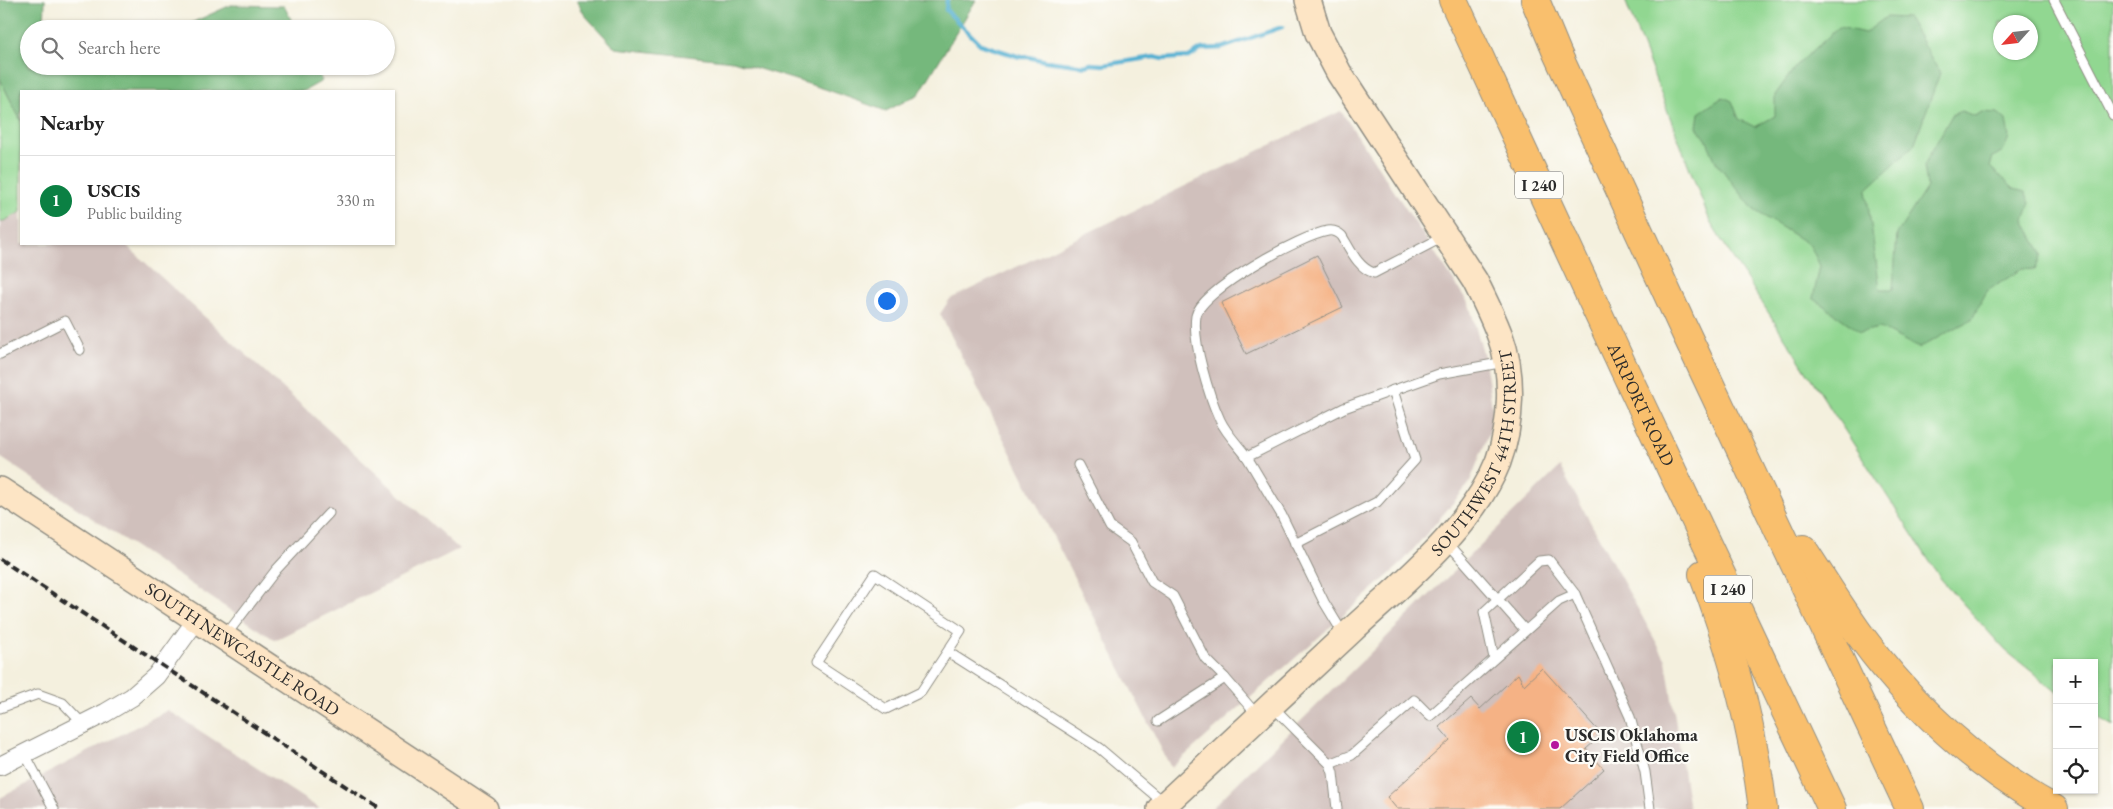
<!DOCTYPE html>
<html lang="en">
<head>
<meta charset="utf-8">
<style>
  body { margin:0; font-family:"EB Garamond",serif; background:#f6f6f6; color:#222 }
  .controls { position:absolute; right:15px; bottom:15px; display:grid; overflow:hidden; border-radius:0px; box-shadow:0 1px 4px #0004 }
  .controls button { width:45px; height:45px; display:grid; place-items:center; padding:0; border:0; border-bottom:1px solid #e0e0e0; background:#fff; color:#222; font:25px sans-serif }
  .compass { position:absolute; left:1993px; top:15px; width:45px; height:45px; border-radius:50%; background:#fff; box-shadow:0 1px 4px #0004; rotate:243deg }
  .you { position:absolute; left:886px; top:300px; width:18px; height:18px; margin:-12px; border:4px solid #fff; border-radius:50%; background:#1a73e8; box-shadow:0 0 0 8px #1a73e833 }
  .badge { display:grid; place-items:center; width:32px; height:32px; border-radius:50%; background:#0b8043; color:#fff; font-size:16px; font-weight:700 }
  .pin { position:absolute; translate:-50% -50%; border:2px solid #fff; box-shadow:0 1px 5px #0006 }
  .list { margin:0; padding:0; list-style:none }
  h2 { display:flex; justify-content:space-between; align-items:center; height:65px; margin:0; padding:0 20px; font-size:21px }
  h2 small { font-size:16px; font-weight:400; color:#767676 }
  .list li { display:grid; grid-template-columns:32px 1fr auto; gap:15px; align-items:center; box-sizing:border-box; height:90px; padding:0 20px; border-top:1px solid #e0e0e0 }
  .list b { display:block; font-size:19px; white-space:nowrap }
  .list p { margin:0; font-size:16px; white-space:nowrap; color:#767676 }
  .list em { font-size:16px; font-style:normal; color:#767676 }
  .icon { flex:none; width:28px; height:28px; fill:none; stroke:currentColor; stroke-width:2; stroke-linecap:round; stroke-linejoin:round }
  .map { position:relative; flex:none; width:2113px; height:809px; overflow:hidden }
  .search { position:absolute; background:#fff; box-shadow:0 1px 4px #0004; left:20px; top:20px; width:375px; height:55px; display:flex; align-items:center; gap:12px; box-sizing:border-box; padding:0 18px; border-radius:28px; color:#767676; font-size:19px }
  .panel { position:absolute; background:#fff; box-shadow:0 1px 4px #0004; left:20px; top:90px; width:375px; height:155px; border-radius:0px }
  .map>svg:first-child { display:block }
</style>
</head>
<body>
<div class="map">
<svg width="2113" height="809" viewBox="0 0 2113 809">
  <rect width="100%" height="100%" fill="#fdfcf7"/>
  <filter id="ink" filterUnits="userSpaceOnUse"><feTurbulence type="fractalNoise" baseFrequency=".02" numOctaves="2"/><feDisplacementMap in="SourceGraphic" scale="10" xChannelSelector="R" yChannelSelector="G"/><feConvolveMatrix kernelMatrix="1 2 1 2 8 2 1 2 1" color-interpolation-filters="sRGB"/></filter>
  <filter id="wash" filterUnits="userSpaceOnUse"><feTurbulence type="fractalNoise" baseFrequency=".0096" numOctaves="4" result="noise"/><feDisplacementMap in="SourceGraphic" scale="20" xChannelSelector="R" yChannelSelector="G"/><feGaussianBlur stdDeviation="1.12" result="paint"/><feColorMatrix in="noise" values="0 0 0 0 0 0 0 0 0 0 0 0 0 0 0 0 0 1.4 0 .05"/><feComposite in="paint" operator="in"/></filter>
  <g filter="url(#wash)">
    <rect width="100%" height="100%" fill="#f4f0de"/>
    <g fill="#d0c0bc">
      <polygon points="1341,111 1469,304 1485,360 1494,420 1469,484 1400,565 1171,768 940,314 950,299"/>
      <polygon points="21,212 21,244 125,244 459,549 275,640 0,457 0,223"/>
      <polygon points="1560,467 1666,660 1689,809 1211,809"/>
      <polygon points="168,710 320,809 0,809 0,798"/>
    </g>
    <g fill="#91d791" stroke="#5e815e" fill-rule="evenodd">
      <path d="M1625 0H2113V726L2094 715V663H2057V692L2005 650 1941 579 1711 224ZM2000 22H2030V52H2000Z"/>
      <polygon points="0,79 21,121 21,212 0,223"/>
    </g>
    <g fill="#74b87b" stroke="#507253">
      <polygon points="0,0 45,0 44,29 29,29 29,66 43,66 43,70 74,66 315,66 322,81 304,91 21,91 21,121 0,79"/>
      <polygon points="577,0 976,0 919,94 886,111 825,89 733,61 615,48 584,14"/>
      <polygon points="231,5 284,6 296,29 178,29"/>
      <polygon points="1886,17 1908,18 1940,73 1914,145 1866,190 1880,289 1893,289 1897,234 1927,187 1924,165 1952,115 1961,111 1975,116 1982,112 1998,113 2006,120 2009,138 2003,151 1993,157 1990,167 2014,189 2025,192 2030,203 2024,220 2042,254 2035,270 2022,269 1987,291 1972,319 1919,348 1880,328 1860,332 1813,298 1820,266 1810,245 1754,210 1716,162 1706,139 1697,127 1699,113 1723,97 1732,101 1739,119 1755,127 1775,116 1775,95 1796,66 1839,27 1865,33"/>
    </g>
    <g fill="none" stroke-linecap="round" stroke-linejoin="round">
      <polyline stroke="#54b0d2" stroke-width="4.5" points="947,0 946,10 980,44 1020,57 1028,57 1046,61 1085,66 1091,64 1103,65 1154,57 1163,59 1189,57 1202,49 1222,48 1282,27"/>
    </g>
    <g id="blocks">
      <g fill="#f5b285">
        <polygon points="1317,255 1343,307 1246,354 1221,303"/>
        <polygon points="1542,668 1602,735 1586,749 1604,769 1560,809 1397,809 1387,797 1450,740 1439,727 1471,699 1480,709 1518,674 1524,685"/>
      </g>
    </g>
  </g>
  <g filter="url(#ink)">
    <use href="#blocks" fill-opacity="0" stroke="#908e84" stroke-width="1"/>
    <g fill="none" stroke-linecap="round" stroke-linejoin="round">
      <g stroke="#908e84" stroke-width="11">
        <g id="lane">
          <polyline points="2054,0 2113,115"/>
          <polyline points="0,354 65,321 80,350"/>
          <path d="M1247 457C1238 445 1226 433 1220 420 1209 396 1192 342 1196 316 1201 290 1302 235 1328 231 1334 230 1338 232 1342 236 1350 249 1358 268 1374 273L1445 236"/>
          <polyline points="1078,465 1110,527 1131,542 1152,582 1173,596 1205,658 1225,678"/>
          <polyline points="1447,542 1525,630"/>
          <polyline points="1295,544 1377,502 1415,460 1393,390"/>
          <polygon points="875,574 961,631 921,692 886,709 816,663"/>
          <polyline points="226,635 276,570 329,513"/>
          <polyline points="1344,635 1324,602 1281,514 1247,457 1344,408 1439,374 1505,362"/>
          <polyline points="948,652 1099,748 1164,803"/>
          <polyline points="1494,658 1484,612 1539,561 1549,560 1575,594 1630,717 1645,772 1650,809"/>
          <polyline points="1272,706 1330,764 1333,773 1337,809"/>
          <polyline points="0,708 38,694 63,703 83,724"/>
          <polyline points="1158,721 1225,678 1257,715"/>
          <polyline points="25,754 54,809"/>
          <polyline points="1330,764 1352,755 1414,700 1430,716 1559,601 1575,594"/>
        </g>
      </g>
      <g stroke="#908e84" stroke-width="20">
        <polyline id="street" points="0,766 105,713 132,697 156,676 197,619"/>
      </g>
      <g stroke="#908e84" stroke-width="28">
        <g id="secondary">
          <path id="s1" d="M0 490 485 809"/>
          <path id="s2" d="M1160 809C1225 749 1289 689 1353 629 1404 582 1472 527 1498 462 1512 424 1514 373 1500 336 1493 317 1484 299 1475 281L1339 73 1318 33 1308 0"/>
        </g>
      </g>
      <g stroke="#908e84" stroke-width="30">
        <g id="highway">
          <path id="s3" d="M1453 0 1624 369 1832 809"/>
          <polyline points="1535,0 1557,53 1681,323 1910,809"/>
          <path d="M1803 549C1822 578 1840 607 1860 635 1912 706 1976 766 2054 809"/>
          <path d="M1703 574C1732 650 1753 728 1763 809"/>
        </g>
      </g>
      <use href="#lane" stroke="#fff" stroke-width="9"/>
      <use href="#street" stroke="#fff" stroke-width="18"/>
      <use href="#secondary" stroke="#fde5c5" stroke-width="25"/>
      <use href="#highway" stroke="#f9bf6d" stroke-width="28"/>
      <polyline stroke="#2b2b2b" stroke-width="4" stroke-dasharray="8 4" stroke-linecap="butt" points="0,559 380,809"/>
    </g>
  </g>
  <circle fill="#b5179e" stroke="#fdfcf7" stroke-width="2" cx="1555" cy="745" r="5"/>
  <g text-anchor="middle" stroke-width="4.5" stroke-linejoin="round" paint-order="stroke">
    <g fill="#fdfcf7" stroke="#6a6a68" stroke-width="1">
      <rect x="1515" y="171.5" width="48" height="27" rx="4"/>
      <rect x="1704" y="575.5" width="48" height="27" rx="4"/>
    </g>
    <g font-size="16" font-weight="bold" fill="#2b2b2b">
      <text x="1539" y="191">I 240</text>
      <text x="1728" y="595">I 240</text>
    </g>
    <g font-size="18" fill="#2b2b2b" stroke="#fdfcf7">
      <text dy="6" stroke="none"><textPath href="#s3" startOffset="446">AIRPORT ROAD</textPath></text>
      <text dy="6" stroke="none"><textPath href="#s2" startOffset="488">SOUTHWEST 44TH STREET</textPath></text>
      <text dy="6" stroke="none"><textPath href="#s1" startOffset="290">SOUTH NEWCASTLE ROAD</textPath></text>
    </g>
    <g font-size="18" font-weight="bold" fill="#2b2b2b" stroke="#fdfcf7" text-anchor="start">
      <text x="1565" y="741">USCIS Oklahoma<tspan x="1565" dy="21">City Field Office</tspan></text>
    </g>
  </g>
</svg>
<div class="controls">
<button>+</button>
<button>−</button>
<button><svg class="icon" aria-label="locate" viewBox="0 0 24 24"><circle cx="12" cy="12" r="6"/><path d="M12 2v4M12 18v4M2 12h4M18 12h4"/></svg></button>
</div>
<svg class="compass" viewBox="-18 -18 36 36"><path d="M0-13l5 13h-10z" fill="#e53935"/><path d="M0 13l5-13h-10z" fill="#767676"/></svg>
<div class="you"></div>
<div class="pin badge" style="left:1523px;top:737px">1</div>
<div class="search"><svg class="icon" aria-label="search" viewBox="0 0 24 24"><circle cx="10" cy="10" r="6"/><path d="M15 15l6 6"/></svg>Search here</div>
<section class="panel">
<h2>Nearby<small></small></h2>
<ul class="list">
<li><span class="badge">1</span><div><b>USCIS</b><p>Public building</p></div><em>330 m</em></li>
</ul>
</section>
</div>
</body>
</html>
